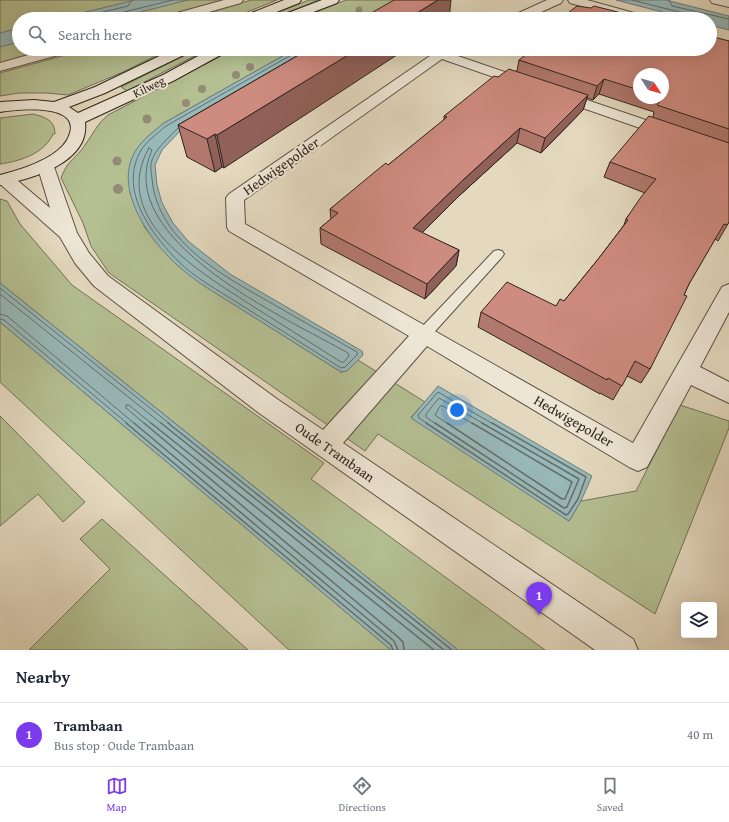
<!DOCTYPE html>
<html lang="en">
<head>
<meta charset="utf-8">
<style>
  body { margin:0; font-family:"Gentium Book Plus",serif; background:#f2f2f3; color:#1f2937 }
  .controls { position:absolute; right:12px; bottom:12px; display:grid; overflow:hidden; border-radius:4px; box-shadow:0 4px 16px #0002 }
  .controls button { width:36px; height:36px; display:grid; place-items:center; padding:0; border:0; border-bottom:1px solid #e0e1e3; background:#fff; color:#1f2937; font:20px sans-serif }
  .compass { position:absolute; left:633px; top:68px; width:36px; height:36px; border-radius:50%; background:#fff; box-shadow:0 4px 16px #0002; rotate:126deg }
  .you { position:absolute; left:457px; top:410px; width:14px; height:14px; margin:-10px; border:3px solid #fff; border-radius:50%; background:#1a73e8; box-shadow:0 0 0 6px #1a73e833 }
  .badge { display:grid; place-items:center; width:26px; height:26px; border-radius:50%; background:#7c3aed; color:#fff; font-size:13px; font-weight:700 }
  .pin { position:absolute; translate:-50% -33px; filter:drop-shadow(0 1px 2px #0008) }
  .pin::after { content:''; position:absolute; top:21px; width:14px; height:12px; background:inherit; clip-path:polygon(0 0,100% 0,50% 100%) }
  .list { margin:0; padding:0; list-style:none }
  h2 { display:flex; justify-content:space-between; align-items:center; height:52px; margin:0; padding:0 16px; font-size:17px }
  h2 small { font-size:13px; font-weight:400; color:#747a83 }
  .list li { display:grid; grid-template-columns:26px 1fr auto; gap:12px; align-items:center; box-sizing:border-box; height:64px; padding:0 16px; border-top:1px solid #e0e1e3 }
  .list b { display:block; font-size:15px; white-space:nowrap }
  .list p { margin:0; font-size:13px; white-space:nowrap; color:#747a83 }
  .list em { font-size:13px; font-style:normal; color:#747a83 }
  .icon { flex:none; width:22px; height:22px; fill:none; stroke:currentColor; stroke-width:2; stroke-linecap:round; stroke-linejoin:round }
  .map { position:relative; flex:none; width:729px; height:650px; overflow:hidden }
  .search { position:absolute; background:#fff; box-shadow:0 4px 16px #0002; left:12px; right:12px; top:12px; height:44px; display:flex; align-items:center; gap:10px; box-sizing:border-box; padding:0 14px; border-radius:22px; color:#747a83; font-size:15px }
  .sheet { height:116px; background:#fff }
  nav { display:flex; justify-content:space-around; align-items:center; box-sizing:border-box; height:56px; border-top:1px solid #e0e1e3; background:#fff; font-size:11px; color:#747a83 }
  nav a { display:grid; justify-items:center; gap:2px }
  nav .on { color:#7c3aed }
  .map>svg:first-child { display:block }
</style>
</head>
<body>
<div class="map">
<svg width="729" height="650" viewBox="0 0 729 650">
  <rect width="100%" height="100%" fill="#e4d9bf"/>
  <filter id="stains"><feTurbulence type="fractalNoise" baseFrequency=".005" numOctaves="4"/><feColorMatrix values="0 0 0 0 .2 0 0 0 0 .09 0 0 0 0 .02 0 0 0 .5 -.17"/></filter>
  <radialGradient id="worn" r=".72"><stop offset=".6" stop-color="#630" stop-opacity="0"/><stop offset="1" stop-color="#630" stop-opacity=".3"/></radialGradient>
  <g fill="#b4bf92" stroke="#727258">
    <polygon points="0,0 226,0 160,19 19,19 19,49 53,49 0,64"/>
    <polygon points="251,0 277,0 230,19 187,19"/>
    <polygon points="309,0 319,0 271,19 261,19"/>
    <polygon points="346,0 407,0 357,19 298,19"/>
    <polygon points="87,49 169,49 123,72 68,95 47,93 19,93 0,96 0,73"/>
    <polygon points="197,49 208,49 127,91 121,87"/>
    <path d="M234 49H295L164 123 144 140 140 145 130 193 145 228 157 243 177 265 205 286 341 372 347 371 358 360 425 402 411 417 569 521 581 501 636 491 680 405 729 421V428L655 614 378 434 365 451 109 273 91 246 83 223 64 184 61 178C68 159 76 159 85 145 93 134 97 124 108 115Z"/>
    <path d="M33 114C45 117 55 120 55 134H53C44 154 20 161 0 164V118Z"/>
    <polygon points="0,199 7,201 20,224 72,285 324,463 311,479 545,650 458,650 0,283"/>
    <polygon points="0,322 391,650 289,650 0,382"/>
    <polygon points="0,416 85,502 63,522 38,494 0,526"/>
    <polygon points="102,519 248,650 29,650 110,569 80,539"/>
  </g>
  <g fill="#98b9ba" stroke="#6e7d7b">
    <polygon points="135,0 188,0 113,19 57,19"/>
    <polygon points="616,0 666,0 729,16 729,30 710,25 710,19 689,19"/>
    <polygon points="19,28 19,42 0,47 0,33"/>
    <path d="M295 49H321L181 130 162 150 155 165 157 185 162 203 173 223 188 241 230 274 362 351 363 355 347 371 341 372C308 351 274 330 241 309 219 295 195 282 176 264 149 239 112 188 136 150 143 139 154 131 164 123Z"/>
    <polygon points="0,283 458,650 391,650 0,322"/>
    <polygon points="438,386 592,476 581,501 569,521 411,418"/>
  </g>
  <g fill="none" stroke-linecap="round" stroke-linejoin="round">
    <g stroke="#646e6c" stroke-width="1">
      <polyline points="632,0 683,13 686,19"/>
      <polyline points="669,0 672,6 729,19"/>
      <polyline points="74,19 128,6 132,0"/>
      <polyline points="117,19 120,13 173,0"/>
      <path d="M178 128C169 138 153 150 151 164 150 169 152 175 152 179 158 244 228 278 278 307 304 322 331 337 357 352V355L345 367 341 368C307 346 272 325 238 303 218 290 195 278 178 261 152 234 120 193 139 154 144 143 157 134 166 126L293 54 296 49"/>
      <path d="M149 148 152 150C111 240 288 319 348 353L349 356 344 362H341C311 343 281 324 251 305 202 273 108 220 149 148Z"/>
      <polyline points="0,288 170,424"/>
      <polyline points="0,294 162,424"/>
      <polyline points="0,314 7,316 135,424"/>
      <polyline points="0,319 4,320 128,424"/>
      <polyline points="145,424 126,408 126,405 129,405 152,424"/>
      <polyline points="428,424 419,418 418,415 438,392 493,424"/>
      <polyline points="436,424 426,417 426,414 439,398 484,424"/>
      <polyline points="448,424 435,415 440,406 443,406 473,424"/>
    </g>
    <g stroke="#646e6c" stroke-width="1.5">
      <polyline points="126,423 391,645 393,650"/>
      <polyline points="134,423 394,641 398,650"/>
      <polyline points="144,423 398,637 403,642 404,650"/>
      <polyline points="151,423 434,650"/>
      <polyline points="161,423 444,650"/>
      <polyline points="168,423 452,650"/>
      <polyline points="426,423 566,515 568,514 578,499 586,477 492,423"/>
      <polyline points="435,423 564,508 567,507 579,479 482,423"/>
      <polyline points="447,423 562,499 565,499 572,482 472,423"/>
    </g>
    <g stroke="#5d5146" stroke-width="2">
      <polygon id="service" points="498,250 502,251 504,254 502,257 429,338 424,339 419,338 417,334 419,330 494,251"/>
    </g>
    <g stroke="#5d5146" stroke-width="2">
      <g id="minor">
        <polygon points="224,0 243,0 241,3 184,19 164,19 166,16"/>
        <polygon points="547,0 563,0 561,3 526,19 510,19 512,16"/>
        <polygon points="568,0 587,0 645,16 647,19 627,19 570,3"/>
        <polygon points="710,0 729,0 729,7 712,3"/>
        <polygon points="49,49 71,49 69,52 0,71 0,63"/>
        <polygon points="440,49 458,49 452,54 675,130 677,133 675,136 669,138 663,136 442,59 244,200 245,224 633,443 722,287 729,284 729,312 700,367 729,382 729,403 691,385 647,467 638,471 629,467 427,346 343,443 633,639 638,650 595,650 259,413 94,286 75,263 60,237 0,184 0,175 11,175 50,208 37,165 40,161 46,160 52,161 77,233 89,253 108,276 277,399 323,430 409,336 229,231 227,227 226,198 229,194"/>
      </g>
    </g>
    <g stroke="#30241d" stroke-width="2">
      <g id="secondary">
        <polygon points="284,0 301,0 299,3 259,19 242,19 244,16"/>
        <polygon points="322,0 339,0 337,3 295,19 278,19 280,16"/>
        <path d="M174 49H192L190 52 105 93 69 107 78 113 163 75 211 49H228L226 52 173 81 85 122C90 163 31 179 0 185V175C20 170 56 159 67 140 88 102 18 109 0 112V102L34 100 54 102 95 87Z"/>
      </g>
    </g>
    <use href="#service" fill="#ede6d5" fill-rule="evenodd"/>
    <use href="#minor" fill="#ede6d5" fill-rule="evenodd"/>
    <use href="#secondary" fill="#ede6d5" fill-rule="evenodd"/>
  </g>
  <g fill="#938b76">
    <circle cx="359" cy="10" r="3.5"/>
    <circle cx="250" cy="67" r="4"/>
    <circle cx="236" cy="75" r="4"/>
    <circle cx="202" cy="89" r="4"/>
    <circle cx="186" cy="103" r="4"/>
    <circle cx="147" cy="119" r="4.5"/>
    <circle cx="117" cy="161" r="4.5"/>
    <circle cx="118" cy="189" r="5"/>
  </g>
  <g fill="#b1786d" stroke="#30241d" fill-rule="evenodd">
    <path d="M729 41V222L718 241 715 239 689 284 684 295 650 369 641 383 627 376 613 400 600 393V394L478 327 481 312 556 306 564 301 599 258 624 225 626 219 645 193 604 177 610 162 653 117 654 112 599 94 593 100 587 98 583 110 541 153 517 143 460 195 422 233 459 250 456 266 425 299 321 244 320 228 331 219 330 209 388 165 444 120V116L498 77 517 71 519 60ZM639 74 663 98H639Z"/>
    <polygon points="309,49 224,168 222,167 215,172 187,157 178,125"/>
  </g>
  <g fill="#906159" stroke="#30241d">
    <polygon points="438,0 451,0 449,19 407,19"/>
    <polygon points="358,49 406,49 224,168 217,135"/>
    <polygon points="604,79 599,94 593,100 597,86"/>
    <polygon points="588,95 583,110 541,153 545,138"/>
    <polygon points="520,128 517,143 460,195 412,243 413,228 463,180"/>
    <polygon points="215,134 222,167 215,172 207,139"/>
    <polygon points="459,250 456,266 425,299 427,284"/>
  </g>
  <g fill="#ce8b7f" stroke="#30241d">
    <polygon points="394,0 438,0 407,19 361,19"/>
    <polygon points="577,6 591,8 594,6 645,19 560,19"/>
    <polygon points="710,36 729,41 729,129 657,105 663,98 663,74 639,74 639,90 604,79 597,86 519,60 533,49 710,49"/>
    <polygon points="309,49 358,49 217,135 215,134 207,139 178,125"/>
    <polygon points="509,69 588,95 545,138 520,128 463,180 413,228 459,250 427,284 320,228 338,213 330,209 382,166 386,163 388,165 447,117 444,116 494,76 498,77"/>
    <polygon points="649,116 729,143 729,222 727,225 724,224 689,284 684,295 687,296 650,369 635,361 622,386 608,378 607,380 481,312 507,282 556,306 560,299 564,301 599,258 628,220 626,219 641,197 656,179 610,162"/>
  </g>
  <g text-anchor="middle" stroke-width="4" stroke-linejoin="round" paint-order="stroke">
    <g font-size="12" fill="#30241d" stroke="#ede6d5">
      <text transform="translate(149 87) rotate(-26)" y="4">Kilweg</text>
    </g>
    <g font-size="14" fill="#30241d" stroke="#ede6d5">
      <text transform="translate(281 166) rotate(-35)" y="5">Hedwigepolder</text>
      <text transform="translate(574 421) rotate(30)" y="5">Hedwigepolder</text>
      <text transform="translate(335 452) rotate(35)" y="5">Oude Trambaan</text>
    </g>
  </g>
  <rect width="100%" height="100%" filter="url(#stains)"/>
  <rect width="100%" height="100%" fill="url(#worn)"/>
</svg>
<div class="controls">
<button><svg class="icon" aria-label="layers" viewBox="0 0 24 24"><path d="M12 4l9 5-9 5-9-5zM3 14l9 5 9-5"/></svg></button>
</div>
<svg class="compass" viewBox="-18 -18 36 36"><path d="M0-13l5 13h-10z" fill="#e53935"/><path d="M0 13l5-13h-10z" fill="#747a83"/></svg>
<div class="you"></div>
<div class="pin badge" style="left:539px;top:615px">1</div>
<div class="search"><svg class="icon" aria-label="search" viewBox="0 0 24 24"><circle cx="10" cy="10" r="6"/><path d="M15 15l6 6"/></svg>Search here</div>
</div>
<section class="sheet">
<h2>Nearby<small></small></h2>
<ul class="list">
<li><span class="badge">1</span><div><b>Trambaan</b><p>Bus stop · Oude Trambaan</p></div><em>40 m</em></li>
</ul>
</section>
<nav>
<a class="on"><svg class="icon" aria-label="map" viewBox="0 0 24 24"><path d="M3 6l6-2 6 2 6-2v14l-6 2-6-2-6 2zM9 4v14M15 6v14"/></svg>Map</a>
<a><svg class="icon" aria-label="directions" viewBox="0 0 24 24"><path d="M12 3l9 9-9 9-9-9zM9 14v-3h6M13 9l2 2-2 2"/></svg>Directions</a>
<a><svg class="icon" aria-label="saved" viewBox="0 0 24 24"><path d="M7 4h10v16l-5-4-5 4z"/></svg>Saved</a>
</nav>
</body>
</html>
